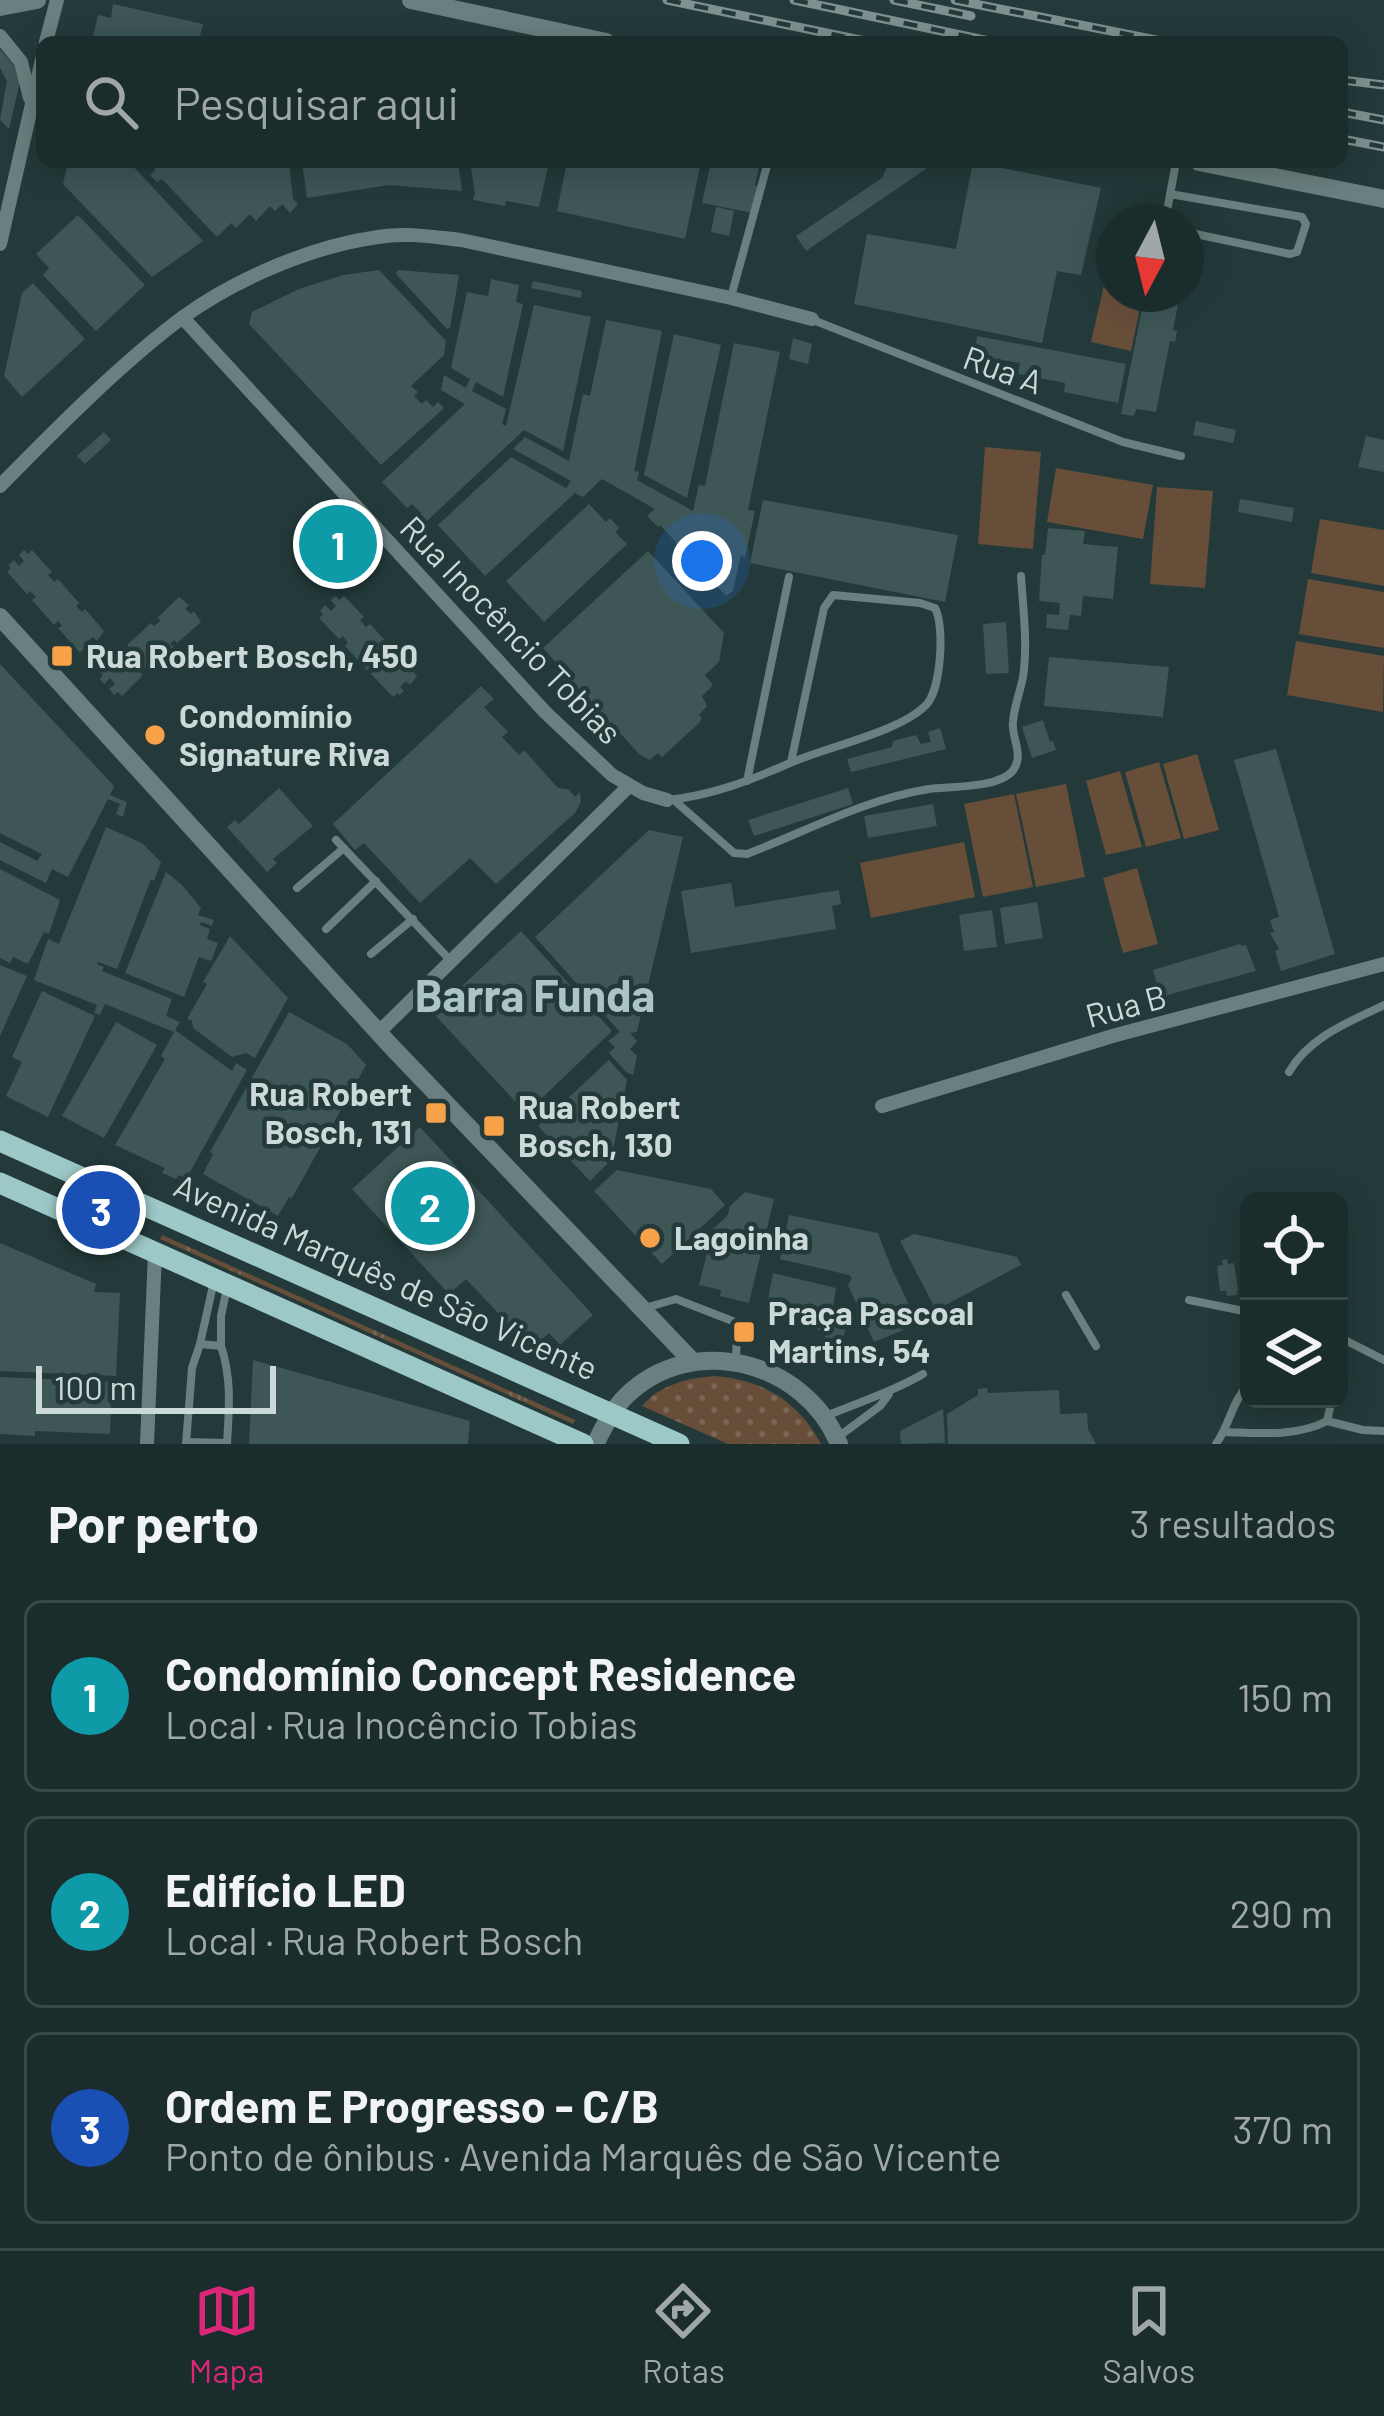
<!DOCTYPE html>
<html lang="pt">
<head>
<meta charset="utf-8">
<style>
  body { margin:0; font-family:Barlow,sans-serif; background:#283838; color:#f1f3f6 }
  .controls { position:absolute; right:36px; bottom:36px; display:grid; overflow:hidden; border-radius:18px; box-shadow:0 6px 30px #0003 }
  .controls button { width:108px; height:108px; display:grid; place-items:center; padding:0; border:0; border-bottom:3px solid #394848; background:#1b2c2c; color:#f1f3f6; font:60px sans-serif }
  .compass { position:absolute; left:1096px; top:204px; width:108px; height:108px; border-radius:50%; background:#1b2c2c; box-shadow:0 6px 30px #0003; rotate:187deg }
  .scale { position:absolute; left:36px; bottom:30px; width:240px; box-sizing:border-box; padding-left:12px; border:6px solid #ccd9d9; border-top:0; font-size:33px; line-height:42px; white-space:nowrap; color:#ccd9d9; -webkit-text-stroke:9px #243a3a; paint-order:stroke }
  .you { position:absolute; left:702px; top:561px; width:42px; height:42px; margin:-30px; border:9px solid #fff; border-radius:50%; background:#1a73e8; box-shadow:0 0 0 18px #1a73e833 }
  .badge { display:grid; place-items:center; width:78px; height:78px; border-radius:50%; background:#db2777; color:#fff; font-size:39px; font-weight:700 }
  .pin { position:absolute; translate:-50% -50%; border:6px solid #fff; box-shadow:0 3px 12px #0006 }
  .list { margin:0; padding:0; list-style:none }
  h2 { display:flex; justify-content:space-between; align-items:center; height:156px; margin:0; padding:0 48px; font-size:51px }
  h2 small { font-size:39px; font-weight:400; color:#a0a7a9 }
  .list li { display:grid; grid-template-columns:78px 1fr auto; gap:36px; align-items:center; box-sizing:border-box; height:192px; margin:0 24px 24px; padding:0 24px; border:3px solid #394848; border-radius:18px }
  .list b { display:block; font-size:45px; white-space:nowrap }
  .list p { margin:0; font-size:39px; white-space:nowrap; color:#a0a7a9 }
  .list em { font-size:39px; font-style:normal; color:#a0a7a9 }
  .icon { flex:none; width:66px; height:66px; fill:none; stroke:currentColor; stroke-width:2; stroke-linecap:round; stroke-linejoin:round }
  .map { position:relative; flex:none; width:1384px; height:1444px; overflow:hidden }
  .search { position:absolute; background:#1b2c2c; box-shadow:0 6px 30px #0003; left:36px; right:36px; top:36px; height:132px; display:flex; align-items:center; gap:30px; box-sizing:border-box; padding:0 42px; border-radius:18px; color:#a0a7a9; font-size:45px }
  .sheet { height:804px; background:#1b2c2c }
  nav { display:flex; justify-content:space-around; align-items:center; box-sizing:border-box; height:168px; border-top:3px solid #394848; background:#1b2c2c; font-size:33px; color:#a0a7a9 }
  nav a { display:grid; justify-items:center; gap:6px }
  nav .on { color:#db2777 }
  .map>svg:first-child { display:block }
</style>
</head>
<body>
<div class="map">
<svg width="1384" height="1444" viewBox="0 0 1384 1444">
  <defs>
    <pattern id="grass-tufts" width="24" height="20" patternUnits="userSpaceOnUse" patternTransform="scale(3)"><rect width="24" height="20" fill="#664e39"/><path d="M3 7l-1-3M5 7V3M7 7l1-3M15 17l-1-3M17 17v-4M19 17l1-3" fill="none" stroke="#7b6755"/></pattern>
    <pattern id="park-dots" width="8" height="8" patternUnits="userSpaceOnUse" patternTransform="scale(3)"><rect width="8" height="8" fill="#664e39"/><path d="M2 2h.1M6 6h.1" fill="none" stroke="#7b6755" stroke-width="1.8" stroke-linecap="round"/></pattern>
  </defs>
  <rect width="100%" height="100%" fill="#243a3a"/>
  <polygon fill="url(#grass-tufts)" points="162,1235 575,1420 573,1424 160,1239"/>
  <path fill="url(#park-dots)" d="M715 1376C763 1380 798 1401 821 1444H728L642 1406C659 1385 688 1378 715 1376Z"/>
  <g fill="#664e39">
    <polygon points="1106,276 1114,278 1114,294 1143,294 1131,351 1091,342"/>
    <polygon points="985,447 1041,452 1033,549 978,544"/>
    <polygon points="1056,468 1153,485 1143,539 1047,522"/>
    <polygon points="1157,487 1213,491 1205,588 1150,584"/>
    <polygon points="1320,519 1384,530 1384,586 1311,573"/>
    <polygon points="1308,579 1384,592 1384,648 1299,634"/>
    <polygon points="1296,641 1384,656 1383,712 1287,695"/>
    <polygon points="1197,754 1219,830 1184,839 1163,764"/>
    <polygon points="1159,762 1181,838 1146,847 1125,772"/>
    <polygon points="1120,771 1142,847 1106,855 1086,781"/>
    <polygon points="1066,784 1085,877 1036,887 1016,794"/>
    <polygon points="1014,794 1033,887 983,897 964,804"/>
    <polygon points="964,842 975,897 871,918 860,863"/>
    <polygon points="1137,868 1158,944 1123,953 1103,878"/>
  </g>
  <g fill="#3e5656">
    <polygon points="113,4 203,24 200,36 221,42 92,42 98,15 111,18"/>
    <polygon points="0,49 17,69 20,82 9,129 0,120 7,81 0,68"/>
    <polygon points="68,162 129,162 203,241 152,277 63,184"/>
    <polygon points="149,162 289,162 293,199 298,204 290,213 282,204 275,211 270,206 256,221 250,214 236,228 231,223 217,237 162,179 157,182 150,175 156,169"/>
    <polygon points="302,162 458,162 462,191 389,185 307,198"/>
    <polygon points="470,162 549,162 539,207 506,201 505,206 473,200 475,194"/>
    <polygon points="567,162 701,162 685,239 557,211"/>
    <polygon points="711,162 760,162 755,186 759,186 753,213 702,203"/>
    <polygon points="889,162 925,162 930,166 806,251 796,236 882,178"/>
    <polygon points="973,162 1101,188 1081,275 1057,271 1042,343 854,304 867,234 956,249"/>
    <polygon points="716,207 734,211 729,236 711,232"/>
    <polygon points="78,215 145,285 96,331 43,275 49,268 36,254"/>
    <polygon points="379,270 446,341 444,355 411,386 418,392 414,396 422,404 426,400 433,407 438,402 444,408 381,465 249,324 252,312 299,289 343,275"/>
    <polygon points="398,270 459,275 450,328 447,329 396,274"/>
    <polygon points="491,279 519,285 516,302 523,304 503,397 476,382 472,391 506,409 502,424 506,426 534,305 591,317 563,451 524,430 413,534 403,523 413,514 416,518 421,513 412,504 407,508 382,482 465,404 441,390 444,375 466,388 470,379 451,368 467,292 488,296"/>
    <polygon points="533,281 582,291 581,298 531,288"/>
    <polygon points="33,283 85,339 22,397 4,376 22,293"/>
    <polygon points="1145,294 1180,294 1173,330 1177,331 1175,342 1170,341 1156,412 1137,409 1133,416 1121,414"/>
    <polygon points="606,320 662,331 634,471 639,472 637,480 693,511 699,485 705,486 734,343 780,352 748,510 755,511 745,558 741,555 733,591 726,596 660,525 658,527 647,516 655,509 602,479 583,497 575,493 485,576 438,525 511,457 566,488 571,481 513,449 525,437 569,461 583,394 590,396"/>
    <polygon points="674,334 721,345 687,498 644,475"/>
    <polygon points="977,336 1126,364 1118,403 1064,392 1065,383 1018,374 1020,363 974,355"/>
    <polygon points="793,338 812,344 808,364 789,359"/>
    <polygon points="1196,421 1236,430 1233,443 1193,435"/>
    <polygon points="104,432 111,440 85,464 77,456"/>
    <polygon points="1366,436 1384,440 1384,472 1358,467"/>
    <polygon points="1240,499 1294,508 1292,522 1238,512"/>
    <polygon points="763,500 958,535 945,602 750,563"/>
    <polygon points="589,504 606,522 610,518 619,528 615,532 627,544 544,622 506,581"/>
    <polygon points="334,527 355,549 341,561 321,539"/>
    <polygon points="1048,528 1085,531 1083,544 1118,547 1113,599 1083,596 1081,616 1070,615 1068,630 1046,628 1047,614 1059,615 1060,603 1039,601 1042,555 1045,555"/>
    <polygon points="24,550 28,554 32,550 52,572 48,575 54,582 58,579 79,603 76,606 82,612 85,609 104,631 97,641 93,637 87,642 90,646 86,650 84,648 80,653 58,628 62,626 58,621 54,625 32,600 36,597 30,591 27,594 7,572 11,568 8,565 14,560 19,566 24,561 19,555"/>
    <polygon points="648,551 724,633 719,662 705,675 713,685 702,696 707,706 699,715 702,718 699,723 662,757 658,753 650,760 640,755 621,734 616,738 590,710 595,705 586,696 581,701 554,672 560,667 543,648"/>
    <polygon points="336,596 339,600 344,596 364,617 360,620 366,627 370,624 392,648 389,651 394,657 398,654 417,676 410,685 406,681 400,687 404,691 399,695 398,693 393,697 371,674 375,670 371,667 367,670 345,646 348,643 343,636 339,639 319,618 323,614 320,611 325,605 331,611 336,606 331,600"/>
    <polygon points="179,597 189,605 185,609 191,614 194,611 201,622 177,643 174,640 170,644 174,647 150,670 146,666 140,672 143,675 122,696 118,692 114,695 109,689 115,684 110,678 104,684 100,679 103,675 99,671 121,651 124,655 131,649 127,645 151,623 154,626 160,621 158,617"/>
    <polygon points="1006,622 1009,673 986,674 983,624"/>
    <polygon points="1049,657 1169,667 1163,717 1044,706"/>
    <polygon points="0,664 114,786 110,795 127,802 123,817 116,814 120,804 108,799 68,877 52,869 46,883 0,860 0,842 37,861 42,854 0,833"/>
    <polygon points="481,686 494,699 484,707 508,732 502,737 519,755 524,750 558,788 568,789 575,797 580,792 581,802 575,813 496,884 470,858 420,903 364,843 355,850 333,824"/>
    <polygon points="1043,720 1050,742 1053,741 1056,750 1032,758 1022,727"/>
    <polygon points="940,728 946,749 851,772 847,759 892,747 893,741 916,735 921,744 931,742 928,732"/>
    <polygon points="1276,749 1335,954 1281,971 1275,951 1279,949 1270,933 1274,932 1270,920 1279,917 1234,760"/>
    <polygon points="279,788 313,826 273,859 277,863 267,872 227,827 235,820 239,824"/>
    <polygon points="848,788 853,804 754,836 748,820"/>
    <polygon points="933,804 937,826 868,838 864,816"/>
    <polygon points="106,827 142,843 161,862 154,881 151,879 117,969 98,962 97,964 104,967 102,971 172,999 166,1016 180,1022 174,1032 105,1004 100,1015 94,1013 97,1005 34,980 48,939 59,944"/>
    <polygon points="649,830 683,837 637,1032 630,1033 637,1041 630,1049 637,1056 633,1075 626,1072 609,1053 615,1047 608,1041 620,1032 535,937"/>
    <polygon points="0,869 60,900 49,934 44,932 28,964 13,957 10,963 0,958"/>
    <polygon points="166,872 181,884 201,908 198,915 214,920 212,926 201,922 200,925 210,929 207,939 218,943 211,961 199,957 184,997 125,973"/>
    <polygon points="731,883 735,907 839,890 841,904 832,906 836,929 691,953 681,891"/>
    <polygon points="1037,902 1043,938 1005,944 1000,908"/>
    <polygon points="992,910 997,947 964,951 959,915"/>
    <polygon points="521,931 612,1031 539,1101 541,1105 533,1112 530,1109 526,1113 433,1013"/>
    <polygon points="230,936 288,998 255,1058 246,1053 232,1057 193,1028 192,1021 187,1019 207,984 203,982"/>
    <polygon points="1240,944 1241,946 1246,945 1256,971 1160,997 1153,970"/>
    <polygon points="0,965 27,976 0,1036"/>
    <polygon points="42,991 95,1016 48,1117 6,1096 22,1062 12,1057"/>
    <polygon points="289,1012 347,1044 366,1065 292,1198 289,1197 278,1216 203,1174 213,1154 210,1152"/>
    <polygon points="116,1022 157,1045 104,1138 62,1116"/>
    <polygon points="175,1030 232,1071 236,1063 247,1070 186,1179 179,1175 176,1179 162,1173 165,1168 115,1145 165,1059 161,1056"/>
    <polygon points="609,1060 627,1080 611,1160 590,1181 538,1126"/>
    <polygon points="420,1127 593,1315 560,1345 549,1333 532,1349 466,1279 449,1294 352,1189"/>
    <polygon points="617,1170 711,1189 725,1205 662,1264 594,1191"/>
    <polygon points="745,1192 774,1199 749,1303 720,1296 721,1290 699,1285 713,1229 728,1215 730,1206"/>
    <polygon points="789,1215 878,1233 891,1267 918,1324 874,1342 848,1285 852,1278 849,1275 780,1259"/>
    <polygon points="914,1234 1017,1257 1021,1265 936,1310 900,1241"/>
    <polygon points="0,1243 96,1284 94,1292 120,1293 116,1376 0,1371"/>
    <polygon points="1227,1259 1228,1264 1234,1263 1238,1289 1237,1295 1227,1296 1226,1291 1220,1291 1217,1266 1223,1265 1222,1260"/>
    <polygon points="773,1273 836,1288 832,1314 847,1317 842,1346 824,1342 826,1332 765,1315"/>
    <polygon points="253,1360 470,1421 468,1444 249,1444"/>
    <polygon points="0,1377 112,1382 110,1434 35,1431 35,1436 0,1434"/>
    <polygon points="987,1388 988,1393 1059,1390 1060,1414 1087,1413 1088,1429 1096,1444 948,1444 947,1414 978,1395 978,1389"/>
    <polygon points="943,1409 945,1443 901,1444 900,1431"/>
  </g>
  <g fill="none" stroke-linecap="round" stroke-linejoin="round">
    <g stroke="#6a7f7f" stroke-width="8">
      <polyline points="1170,194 1302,217 1306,224 1297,252 1290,254 1186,232"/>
      <polyline points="1165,222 1176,162"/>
      <polyline points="731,297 768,162"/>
      <polyline points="813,320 1123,442 1181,456"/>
      <polyline points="747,781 789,577"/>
      <path d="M667 800C711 796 751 780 790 763 826 747 900 732 926 705 941 690 945 626 935 608L920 603 833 595 824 608 791 762"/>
      <path d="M675 801 734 853 747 854C807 831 865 799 929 789 950 786 1005 789 1015 767 1023 753 1011 736 1013 722 1014 707 1020 692 1023 677 1028 644 1023 609 1021 576"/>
      <polyline points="336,840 450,960"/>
      <polyline points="297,888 344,848"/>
      <polyline points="326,929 376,881"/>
      <polyline points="371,954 413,919"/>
      <path d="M1289 1072C1309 1037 1349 1022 1384 1005"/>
      <polyline points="1066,1295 1096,1346"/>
      <polyline points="1189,1300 1249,1312"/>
      <polyline points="645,1308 676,1299 735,1322 737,1331 736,1360"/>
      <polyline points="1339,1337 1384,1360"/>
      <polyline points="200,1344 214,1281"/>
      <polyline points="221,1346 221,1316 227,1288"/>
      <path d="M826 1416C860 1402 892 1392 923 1374"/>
      <polyline points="1327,1421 1363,1430 1384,1431"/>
      <path d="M1224 1432C1258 1433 1297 1437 1327 1421L1330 1408 1327 1399"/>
      <polyline points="838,1437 880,1406 889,1394"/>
      <polyline points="187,1442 227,1443"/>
      <path d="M186 1444 192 1368 200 1344 221 1346C232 1379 229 1409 227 1444"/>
      <path d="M1216 1444C1230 1424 1232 1401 1249 1384"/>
    </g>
    <g stroke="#6a7f7f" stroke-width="14">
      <polyline points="0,36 21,62 30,98"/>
      <polyline points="46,42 57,0"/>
      <polyline points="0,244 42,60"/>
      <polyline points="183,318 545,712 612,775 643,793 667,800"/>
      <path d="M0 486C54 431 121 363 183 317 237 278 313 246 378 237 405 232 434 237 461 240L731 298 812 319"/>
      <polyline points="378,1033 629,786"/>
      <polyline points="882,1106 1116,1035 1384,964"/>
      <polyline points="147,1444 155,1252"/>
    </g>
    <g stroke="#6a7f7f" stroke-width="18">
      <polyline points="411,0 606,42"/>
      <polyline points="0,7 37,0"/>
      <polyline points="1199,162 1384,199"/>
      <polyline points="0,617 389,1044 693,1362"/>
      <path d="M595 1444C604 1427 612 1410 626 1396 692 1331 805 1361 839 1444"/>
    </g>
    <g stroke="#9dc8c8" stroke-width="21">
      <polyline points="0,1141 679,1444"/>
      <polyline points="0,1183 583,1444"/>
    </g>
    <g stroke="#7f9090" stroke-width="9">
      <g id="rail">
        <polyline points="667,0 870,42"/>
        <polyline points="794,0 994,42"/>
        <polyline points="894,0 971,16"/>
        <polyline points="955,0 1166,42"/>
        <polyline points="1342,80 1384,85"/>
        <polyline points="1342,112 1384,120"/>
        <polyline points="1342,139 1384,147"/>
      </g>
    </g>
    <use href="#rail" stroke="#243a3a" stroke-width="4.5" stroke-dasharray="14" stroke-linecap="butt"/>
  </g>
  <g fill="#f7a149" stroke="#243a3a" stroke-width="4.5">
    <rect x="50" y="644" width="24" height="24" rx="6"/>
    <circle cx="155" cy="735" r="12"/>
    <rect x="424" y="1101" width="24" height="24" rx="6"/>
    <rect x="482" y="1114" width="24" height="24" rx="6"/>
    <circle cx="650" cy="1238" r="12"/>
    <rect x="732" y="1320" width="24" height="24" rx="6"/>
  </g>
  <g text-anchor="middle" stroke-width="9" stroke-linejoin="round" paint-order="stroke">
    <g font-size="33" fill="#ccd9d9" stroke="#243a3a">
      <text transform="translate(1003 370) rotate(20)" y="12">Rua A</text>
      <text transform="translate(511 630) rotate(46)" y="12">Rua Inocêncio Tobias</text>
      <text transform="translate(1126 1006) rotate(-15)" y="12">Rua B</text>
      <text transform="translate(386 1277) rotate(24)" y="12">Avenida Marquês de São Vicente</text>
    </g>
    <g font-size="33" font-weight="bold" fill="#ccd9d9" stroke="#243a3a" text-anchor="start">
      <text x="86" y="668">Rua Robert Bosch, 450</text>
      <text x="179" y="728">Condomínio<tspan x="179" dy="38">Signature Riva</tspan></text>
      <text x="412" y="1106" text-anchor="end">Rua Robert<tspan x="412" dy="38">Bosch, 131</tspan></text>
      <text x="518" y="1119">Rua Robert<tspan x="518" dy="38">Bosch, 130</tspan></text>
      <text x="674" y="1250">Lagoinha</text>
      <text x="768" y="1325">Praça Pascoal<tspan x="768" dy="38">Martins, 54</tspan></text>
    </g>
    <g font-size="45" font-weight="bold" fill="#abc5c5" stroke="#243a3a">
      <text x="535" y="1012">Barra Funda</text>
    </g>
  </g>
</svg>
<div class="controls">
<button><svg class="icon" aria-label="locate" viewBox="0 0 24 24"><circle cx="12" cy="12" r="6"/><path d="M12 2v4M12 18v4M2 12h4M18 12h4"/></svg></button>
<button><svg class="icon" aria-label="layers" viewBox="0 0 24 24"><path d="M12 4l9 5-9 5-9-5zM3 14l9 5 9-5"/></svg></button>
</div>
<svg class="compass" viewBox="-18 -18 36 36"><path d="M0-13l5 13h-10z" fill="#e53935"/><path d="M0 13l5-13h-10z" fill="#a0a7a9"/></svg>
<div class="scale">100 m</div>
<div class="you"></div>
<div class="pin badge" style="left:338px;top:544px;background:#0f9aa8">1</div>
<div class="pin badge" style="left:430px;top:1206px;background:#0f9aa8">2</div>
<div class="pin badge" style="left:101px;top:1210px;background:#1a4fb4">3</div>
<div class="search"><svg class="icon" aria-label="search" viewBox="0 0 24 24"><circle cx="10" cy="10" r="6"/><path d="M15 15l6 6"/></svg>Pesquisar aqui</div>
</div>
<section class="sheet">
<h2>Por perto<small>3 resultados</small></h2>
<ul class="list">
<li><span class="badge" style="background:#0f9aa8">1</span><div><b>Condomínio Concept Residence</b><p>Local · Rua Inocêncio Tobias</p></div><em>150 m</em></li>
<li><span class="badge" style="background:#0f9aa8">2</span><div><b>Edifício LED</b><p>Local · Rua Robert Bosch</p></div><em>290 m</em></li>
<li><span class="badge" style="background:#1a4fb4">3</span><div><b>Ordem E Progresso - C/B</b><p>Ponto de ônibus · Avenida Marquês de São Vicente</p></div><em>370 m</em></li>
</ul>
</section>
<nav>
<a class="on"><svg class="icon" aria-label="map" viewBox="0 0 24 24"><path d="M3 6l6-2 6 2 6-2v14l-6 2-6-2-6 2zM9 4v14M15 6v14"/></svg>Mapa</a>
<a><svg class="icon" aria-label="directions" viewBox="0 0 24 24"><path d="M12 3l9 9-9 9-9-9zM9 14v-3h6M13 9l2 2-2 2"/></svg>Rotas</a>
<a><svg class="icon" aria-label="saved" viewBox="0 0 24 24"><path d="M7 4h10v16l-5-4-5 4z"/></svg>Salvos</a>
</nav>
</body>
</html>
